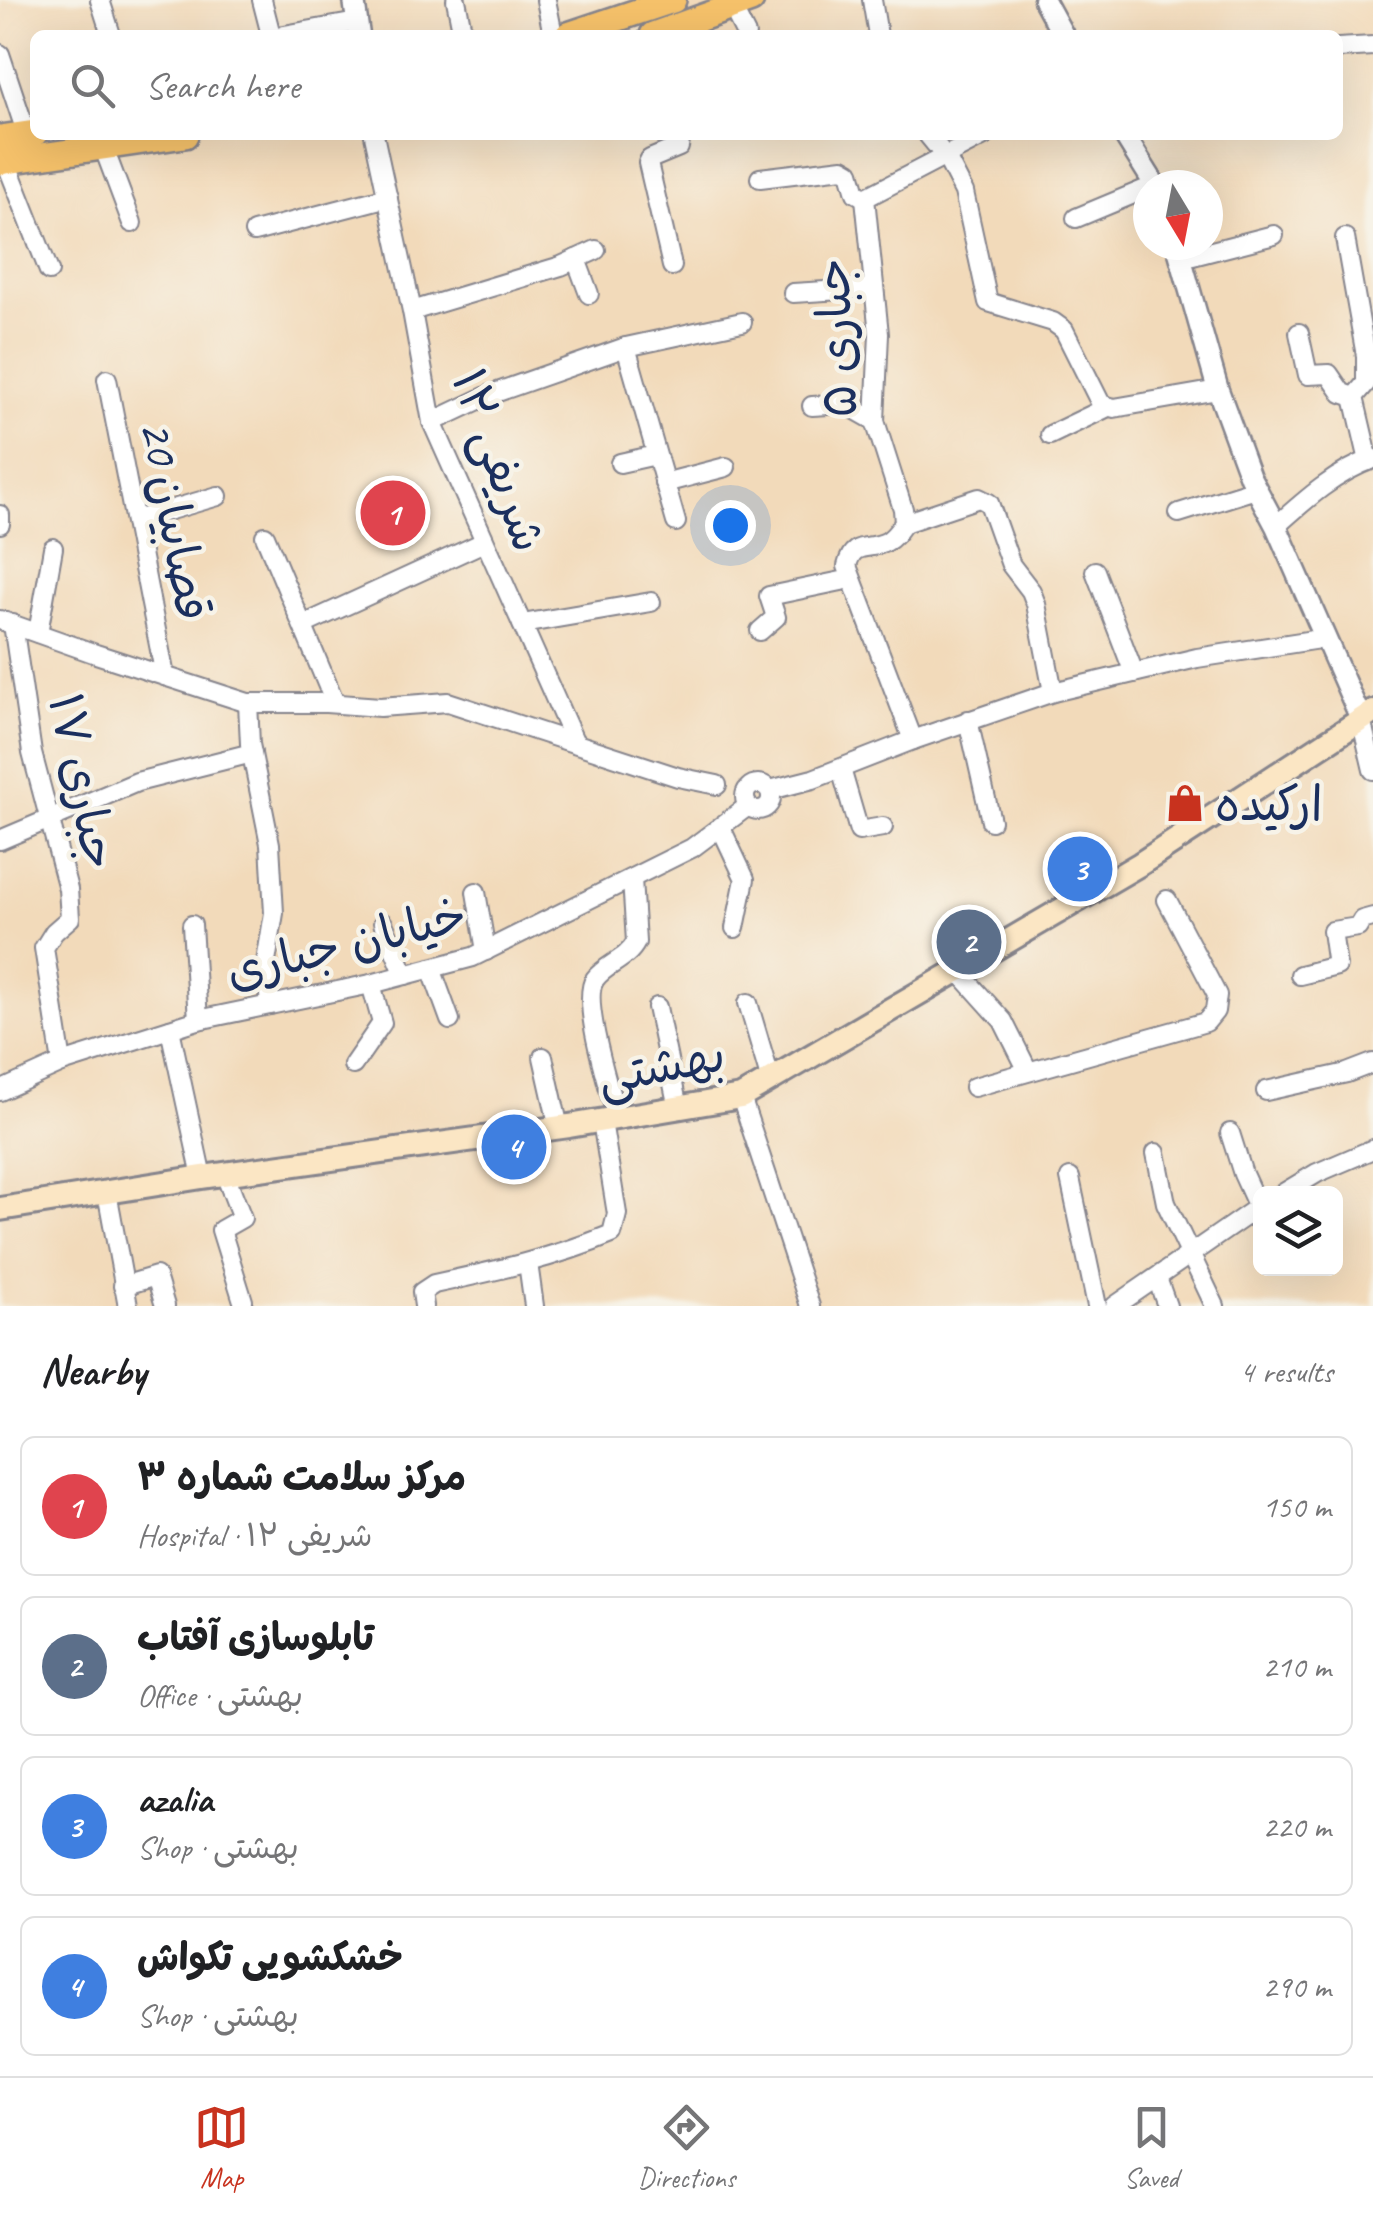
<!DOCTYPE html>
<html lang="en">
<head>
<meta charset="utf-8">
<style>
  body { margin:0; font-family:Caveat,"Playpen Sans Arabic",sans-serif; background:#f2f2f2; color:#202124 }
  .controls { position:absolute; right:30px; bottom:30px; display:grid; overflow:hidden; border-radius:15px; box-shadow:0 10px 40px #0002 }
  .controls button { width:90px; height:90px; display:grid; place-items:center; padding:0; border:0; border-bottom:2px solid #e0e0e0; background:#fff; color:#202124; font:50px sans-serif }
  .compass { position:absolute; left:1133px; top:170px; width:90px; height:90px; border-radius:50%; background:#fff; box-shadow:0 10px 40px #0002; rotate:170deg }
  .you { position:absolute; left:730px; top:525px; width:35px; height:35px; margin:-25px; border:8px solid #fff; border-radius:50%; background:#1a73e8; box-shadow:0 0 0 15px #1a73e833 }
  .badge { display:grid; place-items:center; width:65px; height:65px; border-radius:50%; background:#c8321e; color:#fff; font-size:32px; font-weight:700 }
  .pin { position:absolute; translate:-50% -50%; border:5px solid #fff; box-shadow:0 2px 10px #0006 }
  .list { margin:0; padding:0; list-style:none }
  h2 { display:flex; justify-content:space-between; align-items:center; height:130px; margin:0; padding:0 40px; font-size:42px }
  h2 small { font-size:32px; font-weight:400; color:#757577 }
  .list li { display:grid; grid-template-columns:65px 1fr auto; gap:30px; align-items:center; box-sizing:border-box; height:140px; margin:0 20px 20px; padding:0 20px; border:2px solid #e0e0e0; border-radius:15px }
  .list b { display:block; font-size:38px; white-space:nowrap }
  .list p { margin:0; font-size:32px; white-space:nowrap; color:#757577 }
  .list em { font-size:32px; font-style:normal; color:#757577 }
  .icon { flex:none; width:55px; height:55px; fill:none; stroke:currentColor; stroke-width:2; stroke-linecap:round; stroke-linejoin:round }
  .map { position:relative; flex:none; width:1373px; height:1306px; overflow:hidden }
  .search { position:absolute; background:#fff; box-shadow:0 10px 40px #0002; left:30px; right:30px; top:30px; height:110px; display:flex; align-items:center; gap:25px; box-sizing:border-box; padding:0 35px; border-radius:15px; color:#757577; font-size:38px }
  .sheet { height:770px; background:#fff }
  nav { display:flex; justify-content:space-around; align-items:center; box-sizing:border-box; height:140px; border-top:2px solid #e0e0e0; background:#fff; font-size:28px; color:#757577 }
  nav a { display:grid; justify-items:center; gap:5px }
  nav .on { color:#c8321e }
  .map>svg:first-child { display:block }
</style>
</head>
<body>
<div class="map">
<svg width="1373" height="1306" viewBox="0 0 1373 1306">
  <rect width="100%" height="100%" fill="#f7f3e8"/>
  <filter id="ink" filterUnits="userSpaceOnUse"><feTurbulence type="fractalNoise" baseFrequency=".01" numOctaves="2"/><feDisplacementMap in="SourceGraphic" scale="20" xChannelSelector="R" yChannelSelector="G"/><feConvolveMatrix kernelMatrix="1 2 1 2 8 2 1 2 1" color-interpolation-filters="sRGB"/></filter>
  <filter id="wash" filterUnits="userSpaceOnUse"><feTurbulence type="fractalNoise" baseFrequency=".0048" numOctaves="4" result="noise"/><feDisplacementMap in="SourceGraphic" scale="40" xChannelSelector="R" yChannelSelector="G"/><feGaussianBlur stdDeviation="2.25" result="paint"/><feColorMatrix in="noise" values="0 0 0 0 0 0 0 0 0 0 0 0 0 0 0 0 0 1.4 0 .05"/><feComposite in="paint" operator="in"/></filter>
  <g filter="url(#wash)">
    <rect width="100%" height="100%" fill="#f2daba"/>
  </g>
  <g filter="url(#ink)">
    <g fill="none" stroke-linecap="round" stroke-linejoin="round">
      <g stroke="#86848c" stroke-width="22">
        <g id="minor">
          <polyline points="100,0 111,35"/>
          <polyline points="262,0 271,35"/>
          <polyline points="456,0 463,35"/>
          <polyline points="546,0 553,35"/>
          <polyline points="872,0 878,35"/>
          <polyline points="732,7 746,35"/>
          <polyline points="284,35 357,22"/>
          <polyline points="1338,48 1373,46"/>
          <polyline points="0,54 27,135"/>
          <polyline points="374,135 412,311 432,422 575,743"/>
          <polyline points="928,135 946,157 964,192 988,302 1053,322 1064,330 1101,404 1114,408 1218,390"/>
          <polyline points="103,146 132,223"/>
          <polyline points="6,162 49,271"/>
          <polyline points="760,178 843,168 850,172 856,193 865,198"/>
          <polyline points="1076,218 1148,188"/>
          <polyline points="254,232 388,197"/>
          <polyline points="1345,238 1366,356 1366,383 1354,397 1369,461"/>
          <polyline points="576,259 589,294"/>
          <polyline points="1181,259 1274,235"/>
          <polyline points="672,266 648,163 650,159 679,147 681,135"/>
          <polyline points="793,293 874,288"/>
          <polyline points="412,311 561,266 596,250"/>
          <polyline points="1299,333 1308,375 1329,374 1342,393 1354,397"/>
          <polyline points="626,347 676,522"/>
          <polyline points="107,379 165,676"/>
          <polyline points="812,406 845,404 875,421"/>
          <polyline points="432,422 489,395 626,347 742,322"/>
          <polyline points="1050,435 1108,407"/>
          <polyline points="620,463 656,455"/>
          <polyline points="664,483 726,467"/>
          <polyline points="1179,513 1256,489"/>
          <polyline points="0,515 0,524"/>
          <polyline points="136,520 218,496"/>
          <polyline points="904,523 979,498 989,503 1011,565 1031,591 1036,604 1053,692"/>
          <path d="M1276 526C1305 500 1336 472 1373 459"/>
          <polyline points="265,536 335,703"/>
          <polyline points="1095,571 1134,673"/>
          <polyline points="0,620 96,654 248,703 326,703 380,707 448,702 678,777 717,785"/>
          <polyline points="13,624 32,753 68,889 70,918 54,932 44,948 62,1063"/>
          <polyline points="522,624 651,602"/>
          <polyline points="303,625 484,542"/>
          <polyline points="760,631 776,617 769,596 851,579"/>
          <polyline points="38,633 53,548"/>
          <polyline points="248,703 250,744 270,844 274,913 266,962 270,1005"/>
          <polyline points="1361,719 1373,770"/>
          <polyline points="968,720 991,821"/>
          <path d="M913 740 847 566C853 540 868 551 886 542 894 538 899 530 904 523L903 509 875 421 879 334 865 198 986 135"/>
          <polyline points="841,769 859,831 883,827"/>
          <circle cx="758" cy="797" r="13"/>
          <polyline points="770,790 813,779 913,740 1053,692 1197,658 1326,638"/>
          <polyline points="721,828 745,879 735,928"/>
          <polyline points="0,840 137,782 252,753"/>
          <polyline points="476,892 486,951"/>
          <polyline points="383,923 405,975"/>
          <polyline points="192,925 198,1020"/>
          <polyline points="431,968 450,1020"/>
          <polyline points="958,971 1003,1021 1028,1071"/>
          <polyline points="1300,975 1337,966 1332,931 1358,927 1362,920 1373,917"/>
          <polyline points="748,1003 771,1081"/>
          <polyline points="657,1007 678,1108"/>
          <polyline points="170,1029 202,1177"/>
          <polyline points="543,1057 559,1128"/>
          <polyline points="353,1065 382,1023 371,984"/>
          <polyline points="974,1087 1206,1022 1215,1011 1217,995 1167,900"/>
          <polyline points="0,1091 62,1063 198,1020 371,984 473,957 692,848 748,806"/>
          <polyline points="1266,1091 1347,1073 1373,1063"/>
          <polyline points="741,1097 810,1306"/>
          <path d="M617 1118C610 1091 580 1000 595 979 606 964 627 960 636 942L632 879"/>
          <polyline points="1230,1133 1243,1174 1258,1207"/>
          <polyline points="1156,1153 1166,1203 1215,1306"/>
          <polyline points="225,1174 242,1218 221,1230 243,1301"/>
          <polyline points="1070,1178 1097,1306"/>
          <polyline points="107,1192 128,1306"/>
          <polyline points="1282,1194 1317,1173 1373,1149"/>
          <polyline points="528,1263 534,1306"/>
          <polyline points="1157,1278 1167,1306"/>
          <polyline points="123,1286 156,1276 165,1306"/>
          <path d="M424 1306 422 1292 434 1284C495 1271 554 1258 612 1234L617 1214 602 1121"/>
          <polyline points="1115,1306 1260,1206"/>
        </g>
      </g>
      <g stroke="#86848c" stroke-width="25">
        <g id="tertiary">
          <polyline points="354,0 359,35"/>
          <polyline points="1044,0 1063,35"/>
          <polyline points="1124,135 1155,185"/>
          <polyline points="1177,245 1218,390 1250,477 1276,526 1361,719"/>
        </g>
      </g>
      <g stroke="#86848c" stroke-width="28">
        <polyline id="secondary" points="0,1209 202,1177 569,1126 741,1097 1140,864 1373,712"/>
      </g>
      <g stroke="#86848c" stroke-width="30">
        <g id="primary">
          <polyline points="568,35 673,0"/>
          <polyline points="653,35 751,0"/>
          <polyline points="0,138 35,133"/>
          <polyline points="0,162 185,135"/>
        </g>
      </g>
      <use href="#minor" stroke="#fff" stroke-width="18"/>
      <use href="#tertiary" stroke="#fff" stroke-width="20"/>
      <use href="#secondary" stroke="#fbe6c4" stroke-width="22"/>
      <use href="#primary" stroke="#f5c16b" stroke-width="25"/>
    </g>
  </g>
  <defs>
    <g id="shop-bare" transform="scale(3)"><path d="M-5-2.5h2.3a2.7 3.5 0 0 1 5.4 0H5L5.5 6h-11ZM-1.5-2.5h3a1.5 2.3 0 0 0-3 0Z" fill="#c8321e" stroke="#f7f3e8" stroke-width="2.5" paint-order="stroke"/></g>
  </defs>
  <g fill-rule="evenodd">
    <use href="#shop-bare" x="1185" y="803"/>
  </g>
  <g text-anchor="middle" stroke-width="9" stroke-linejoin="round" paint-order="stroke">
    <g font-size="48" fill="#1b2f5e" stroke="#f7f3e8">
      <text transform="translate(835 338) rotate(-93)" y="17">جباری ۵</text>
      <text transform="translate(500 460) rotate(70)" y="17">شریفی ۱۲</text>
      <text transform="translate(176 520) rotate(79)" y="17">قصابیان 20</text>
      <text transform="translate(84 781) rotate(78)" y="17">جباری ۱۷</text>
      <text transform="translate(346 942) rotate(-14)" y="17">خیابان جباری</text>
      <text transform="translate(661 1065) rotate(-11)" y="17">بهشتی</text>
    </g>
    <g font-size="48" fill="#1b2f5e" stroke="#f7f3e8" text-anchor="start">
      <text x="1215" y="820">ارکیده</text>
    </g>
  </g>
</svg>
<div class="controls">
<button><svg class="icon" aria-label="layers" viewBox="0 0 24 24"><path d="M12 4l9 5-9 5-9-5zM3 14l9 5 9-5"/></svg></button>
</div>
<svg class="compass" viewBox="-18 -18 36 36"><path d="M0-13l5 13h-10z" fill="#e53935"/><path d="M0 13l5-13h-10z" fill="#757577"/></svg>
<div class="you"></div>
<div class="pin badge" style="left:393px;top:513px;background:#e0444e">1</div>
<div class="pin badge" style="left:969px;top:942px;background:#5c6f8a">2</div>
<div class="pin badge" style="left:1080px;top:869px;background:#3f7fe0">3</div>
<div class="pin badge" style="left:514px;top:1147px;background:#3f7fe0">4</div>
<div class="search"><svg class="icon" aria-label="search" viewBox="0 0 24 24"><circle cx="10" cy="10" r="6"/><path d="M15 15l6 6"/></svg>Search here</div>
</div>
<section class="sheet">
<h2>Nearby<small>4 results</small></h2>
<ul class="list">
<li><span class="badge" style="background:#e0444e">1</span><div><b>مرکز سلامت شماره ۳</b><p>Hospital · شریفی ۱۲</p></div><em>150 m</em></li>
<li><span class="badge" style="background:#5c6f8a">2</span><div><b>تابلوسازی آفتاب</b><p>Office · بهشتی</p></div><em>210 m</em></li>
<li><span class="badge" style="background:#3f7fe0">3</span><div><b>azalia</b><p>Shop · بهشتی</p></div><em>220 m</em></li>
<li><span class="badge" style="background:#3f7fe0">4</span><div><b>خشکشویی تکواش</b><p>Shop · بهشتی</p></div><em>290 m</em></li>
</ul>
</section>
<nav>
<a class="on"><svg class="icon" aria-label="map" viewBox="0 0 24 24"><path d="M3 6l6-2 6 2 6-2v14l-6 2-6-2-6 2zM9 4v14M15 6v14"/></svg>Map</a>
<a><svg class="icon" aria-label="directions" viewBox="0 0 24 24"><path d="M12 3l9 9-9 9-9-9zM9 14v-3h6M13 9l2 2-2 2"/></svg>Directions</a>
<a><svg class="icon" aria-label="saved" viewBox="0 0 24 24"><path d="M7 4h10v16l-5-4-5 4z"/></svg>Saved</a>
</nav>
</body>
</html>
